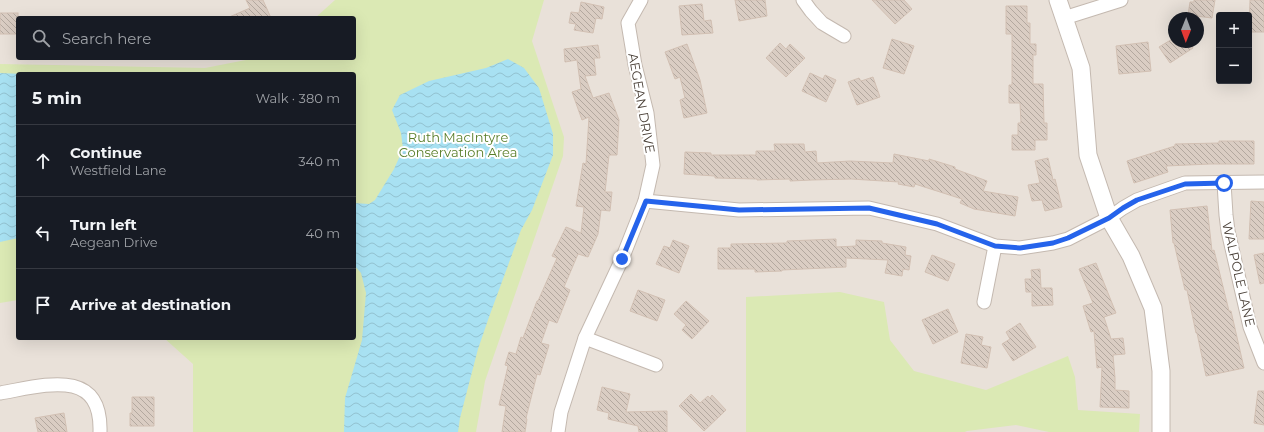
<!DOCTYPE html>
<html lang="en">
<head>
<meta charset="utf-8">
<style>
  body { margin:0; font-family:Montserrat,sans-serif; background:#242831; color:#f1f3f6 }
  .controls { position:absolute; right:12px; top:12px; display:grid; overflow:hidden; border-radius:4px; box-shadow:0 4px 16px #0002 }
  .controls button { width:36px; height:36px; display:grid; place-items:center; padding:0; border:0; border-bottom:1px solid #363941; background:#171b24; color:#f1f3f6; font:20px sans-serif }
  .compass { position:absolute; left:1168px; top:12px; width:36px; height:36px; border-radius:50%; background:#171b24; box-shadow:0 4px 16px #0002; rotate:181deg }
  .stop { position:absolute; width:12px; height:12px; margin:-9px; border:3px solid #2563eb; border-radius:50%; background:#fff }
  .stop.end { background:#2563eb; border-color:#fff; box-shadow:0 1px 4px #0008 }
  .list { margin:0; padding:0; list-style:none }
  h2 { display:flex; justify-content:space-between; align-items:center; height:52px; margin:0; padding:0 16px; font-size:17px }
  h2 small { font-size:13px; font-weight:400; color:#9ea1a6 }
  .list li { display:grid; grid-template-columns:26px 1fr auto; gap:12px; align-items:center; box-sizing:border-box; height:72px; padding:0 16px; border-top:1px solid #363941 }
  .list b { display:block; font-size:15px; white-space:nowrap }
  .list p { margin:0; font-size:13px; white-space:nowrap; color:#9ea1a6 }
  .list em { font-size:13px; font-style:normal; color:#9ea1a6 }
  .icon { flex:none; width:22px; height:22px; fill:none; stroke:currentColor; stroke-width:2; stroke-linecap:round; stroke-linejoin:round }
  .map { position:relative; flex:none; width:1264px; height:432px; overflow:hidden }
  .search { position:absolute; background:#171b24; box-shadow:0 4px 16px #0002; left:16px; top:16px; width:340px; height:44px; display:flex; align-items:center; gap:10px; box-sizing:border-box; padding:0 14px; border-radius:4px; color:#9ea1a6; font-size:15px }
  .panel { position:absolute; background:#171b24; box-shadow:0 4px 16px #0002; left:16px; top:72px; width:340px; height:268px; border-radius:4px }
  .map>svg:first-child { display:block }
</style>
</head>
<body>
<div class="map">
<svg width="1264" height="432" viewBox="0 0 1264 432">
  <defs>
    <pattern id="water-waves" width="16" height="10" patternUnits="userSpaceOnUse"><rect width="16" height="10" fill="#a8e1f2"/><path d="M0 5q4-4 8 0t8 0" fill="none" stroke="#92c2d0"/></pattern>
    <pattern id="building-back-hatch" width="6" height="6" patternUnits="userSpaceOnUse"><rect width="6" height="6" fill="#dacdc3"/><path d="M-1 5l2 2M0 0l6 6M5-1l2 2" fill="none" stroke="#b3a89f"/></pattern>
  </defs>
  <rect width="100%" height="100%" fill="#f5f0eb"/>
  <path fill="#e9e1d9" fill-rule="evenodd" d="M0 0H1264V432H0ZM1219 15H1249V81H1219ZM18 18H354V58H18ZM1174 18H1198V42H1174ZM18 74H354V338H18Z"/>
  <g fill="#dbe9b4">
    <polygon points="335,0 544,0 532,41 564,137 563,156 485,381 476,432 193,432 193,364 164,338 354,338 354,74 18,74 18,300 0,303 0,64 205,68 256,58 354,58 354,18 315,18"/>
    <polygon points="840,292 884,302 890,340 914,371 986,390 1068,356 1075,377 1078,410 1140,414 1139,432 1049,432 1016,425 967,431 965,432 746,432 746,297"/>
  </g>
  <g fill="url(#water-waves)">
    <polygon points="508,59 524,68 539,88 553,134 553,155 532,210 521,230 489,317 478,349 460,418 458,432 344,432 345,398 362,340 366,293 361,273 354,265 354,203 369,204 375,200 394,169 403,149 401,133 392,110 400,95 429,81 486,68"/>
    <polygon points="0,73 23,74 18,74 18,238 0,242"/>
  </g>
  <g fill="url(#building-back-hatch)" stroke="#d2c0b3">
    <polygon points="246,0 263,0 271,18 227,18 250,8"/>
    <polygon points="735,0 765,0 767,16 739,21"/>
    <polygon points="872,0 904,0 912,9 895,24"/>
    <polygon points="1194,0 1215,0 1212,18 1188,15 1190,2 1194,2"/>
    <polygon points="1250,0 1264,0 1264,32 1249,32"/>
    <polygon points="581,2 604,7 602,19 596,18 593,33 574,30 576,24 569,23 571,12 579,13"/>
    <polygon points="702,4 704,21 711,20 713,33 682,35 679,6"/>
    <polygon points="1006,6 1027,6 1027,23 1030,23 1030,44 1036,44 1036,55 1033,55 1033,84 1043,84 1044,123 1047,123 1047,140 1035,140 1035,150 1012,150 1012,135 1018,135 1018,123 1021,123 1020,103 1009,103 1009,85 1012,85 1012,34 1006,34"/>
    <rect x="0" y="13" width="18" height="21"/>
    <polygon points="1174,38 1174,42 1189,42 1193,48 1170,63 1159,47"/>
    <polygon points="892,39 914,46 904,74 883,68"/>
    <polygon points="1148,42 1151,71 1119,74 1116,46"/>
    <polygon points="780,43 786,49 790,44 805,58 786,77 766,58"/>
    <polygon points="687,44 700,80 707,113 684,118 680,100 685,98 680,77 675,79 665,52"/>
    <polygon points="598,45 600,58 594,58 596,75 585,76 593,98 609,93 619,120 617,155 609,155 605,192 612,192 610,211 601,210 598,234 588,257 578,254 564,287 570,290 557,323 549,320 541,343 549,345 540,375 537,374 526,418 527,419 525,432 502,432 506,406 499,405 508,366 505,365 509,352 516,354 521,337 523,338 537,301 538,301 557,258 552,256 566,227 581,233 584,207 576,206 583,163 586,164 589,117 582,120 572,92 581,89 577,60 565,62 564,49"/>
    <polygon points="810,73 823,79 825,75 836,80 826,102 802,91"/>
    <polygon points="873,77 880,97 857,105 848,82 859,78 861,81"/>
    <polygon points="1219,141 1254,141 1254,164 1210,164 1166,166 1168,172 1134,183 1127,161 1175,146 1175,144 1219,143"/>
    <polygon points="774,144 804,144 805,152 816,151 817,163 850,161 893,163 894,154 929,161 929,159 955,167 955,169 987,181 983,191 1018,197 1015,216 974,209 960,203 962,199 915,184 914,187 898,184 899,182 851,179 812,180 790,181 790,179 757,180 757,179 715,178 715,176 684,174 685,152 711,153 711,155 756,155 756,151 775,151"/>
    <polygon points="1048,158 1053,180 1055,179 1062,207 1045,211 1042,200 1032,201 1028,185 1040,183 1035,161"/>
    <polygon points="1251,201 1264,202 1264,239 1249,239"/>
    <polygon points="1207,206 1212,251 1214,250 1229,311 1231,311 1244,368 1206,376 1197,333 1196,333 1187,290 1185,290 1174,243 1173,243 1170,210"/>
    <polygon points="836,239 836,247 856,246 856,240 882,241 882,243 906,247 905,255 911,256 909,270 903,269 902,276 885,273 888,260 846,258 846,267 782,270 782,271 755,272 755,269 718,269 718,248 731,248 731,244 787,243 787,241"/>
    <polygon points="673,240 689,246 679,273 656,264 664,246 670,248"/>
    <polygon points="1264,253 1264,283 1260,284 1254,255"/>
    <polygon points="932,255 955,264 948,281 925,272"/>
    <polygon points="1096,263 1116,313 1104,317 1111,339 1123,338 1125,354 1113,355 1115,378 1115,390 1129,391 1129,408 1100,407 1102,367 1097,368 1094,331 1091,332 1083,306 1093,303 1079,269"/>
    <polygon points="1040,269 1041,288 1052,288 1053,305 1032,306 1032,292 1026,292 1025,279 1032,279 1031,270"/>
    <polygon points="638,290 665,300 657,321 630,311"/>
    <polygon points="686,301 709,321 692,339 682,330 686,325 674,314"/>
    <polygon points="948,309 958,332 933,344 922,320"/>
    <polygon points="1020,323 1036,347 1013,361 1002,344 1010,339 1006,332"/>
    <polygon points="966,334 983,337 981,345 991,347 987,368 961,363"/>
    <polygon points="602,387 630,394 626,412 667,411 667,432 639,432 638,426 608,419 609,413 597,410"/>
    <polygon points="1258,391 1264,391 1264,425 1254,423"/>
    <polygon points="691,394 700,403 708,396 710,398 712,395 726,410 704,431 679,406"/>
    <polygon points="132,397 154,397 154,426 130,426 130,413 132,413"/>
    <polygon points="64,413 67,432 38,432 35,418"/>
  </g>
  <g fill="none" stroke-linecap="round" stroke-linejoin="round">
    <g stroke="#c4b9b0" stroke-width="15">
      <g id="minor">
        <polyline points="803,0 811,11 822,23 844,36"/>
        <polyline points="1064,18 1121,0"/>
        <polyline points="1224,183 1226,215 1228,231 1250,327 1264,363"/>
        <polyline points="645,201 739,210 869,208 937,224 995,246 1020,248 1053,243 1068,239 1109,218 1123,208 1137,200 1185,183 1264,182"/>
        <polyline points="984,302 995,246"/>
        <polyline points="585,338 656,365"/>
        <path d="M0 393C42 386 102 366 100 432"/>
        <polyline points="558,432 561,412 585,338 622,259 645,201 653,165 647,113 635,65 628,23 641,0"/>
      </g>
    </g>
    <g stroke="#c4b9b0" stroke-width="19">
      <polyline id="tertiary" points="1058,0 1081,68 1088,155 1109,218 1131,256 1153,308 1161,371 1161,432"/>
    </g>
    <use href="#minor" stroke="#fff" stroke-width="13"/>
    <use href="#tertiary" stroke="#fff" stroke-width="17"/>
  </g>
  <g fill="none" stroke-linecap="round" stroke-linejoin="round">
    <polyline stroke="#2563eb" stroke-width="5" points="622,259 646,201 739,210 869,208 937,224 995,246 1020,248 1053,243 1068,238 1109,218 1123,208 1137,200 1185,184 1224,183"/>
  </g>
  <g text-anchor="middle" stroke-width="4" stroke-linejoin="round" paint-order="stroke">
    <g font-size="13" fill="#4a4038" stroke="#fff">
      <text transform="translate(642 103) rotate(80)" y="5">AEGEAN DRIVE</text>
      <text transform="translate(1239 274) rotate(77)" y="5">WALPOLE LANE</text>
    </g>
    <g font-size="13" fill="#597e2a" stroke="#fff">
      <text x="458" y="142">Ruth MacIntyre<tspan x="458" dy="15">Conservation Area</tspan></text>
    </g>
  </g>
</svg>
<div class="controls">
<button>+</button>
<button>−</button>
</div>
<svg class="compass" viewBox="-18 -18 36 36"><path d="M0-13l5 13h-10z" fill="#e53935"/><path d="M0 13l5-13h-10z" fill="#9ea1a6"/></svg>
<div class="stop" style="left:1224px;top:183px"></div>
<div class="stop end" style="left:622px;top:259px"></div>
<div class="search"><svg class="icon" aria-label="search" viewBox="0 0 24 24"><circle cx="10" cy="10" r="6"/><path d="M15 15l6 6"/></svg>Search here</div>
<section class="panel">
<h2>5 min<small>Walk · 380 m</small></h2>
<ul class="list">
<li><svg class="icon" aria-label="ahead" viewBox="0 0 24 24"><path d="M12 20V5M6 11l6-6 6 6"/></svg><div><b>Continue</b><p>Westfield Lane</p></div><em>340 m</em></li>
<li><svg class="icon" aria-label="left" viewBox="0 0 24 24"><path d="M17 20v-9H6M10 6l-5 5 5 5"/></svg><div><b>Turn left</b><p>Aegean Drive</p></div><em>40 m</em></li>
<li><svg class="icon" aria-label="arrive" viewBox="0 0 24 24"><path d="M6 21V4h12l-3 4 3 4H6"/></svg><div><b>Arrive at destination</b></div></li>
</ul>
</section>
</div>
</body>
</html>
